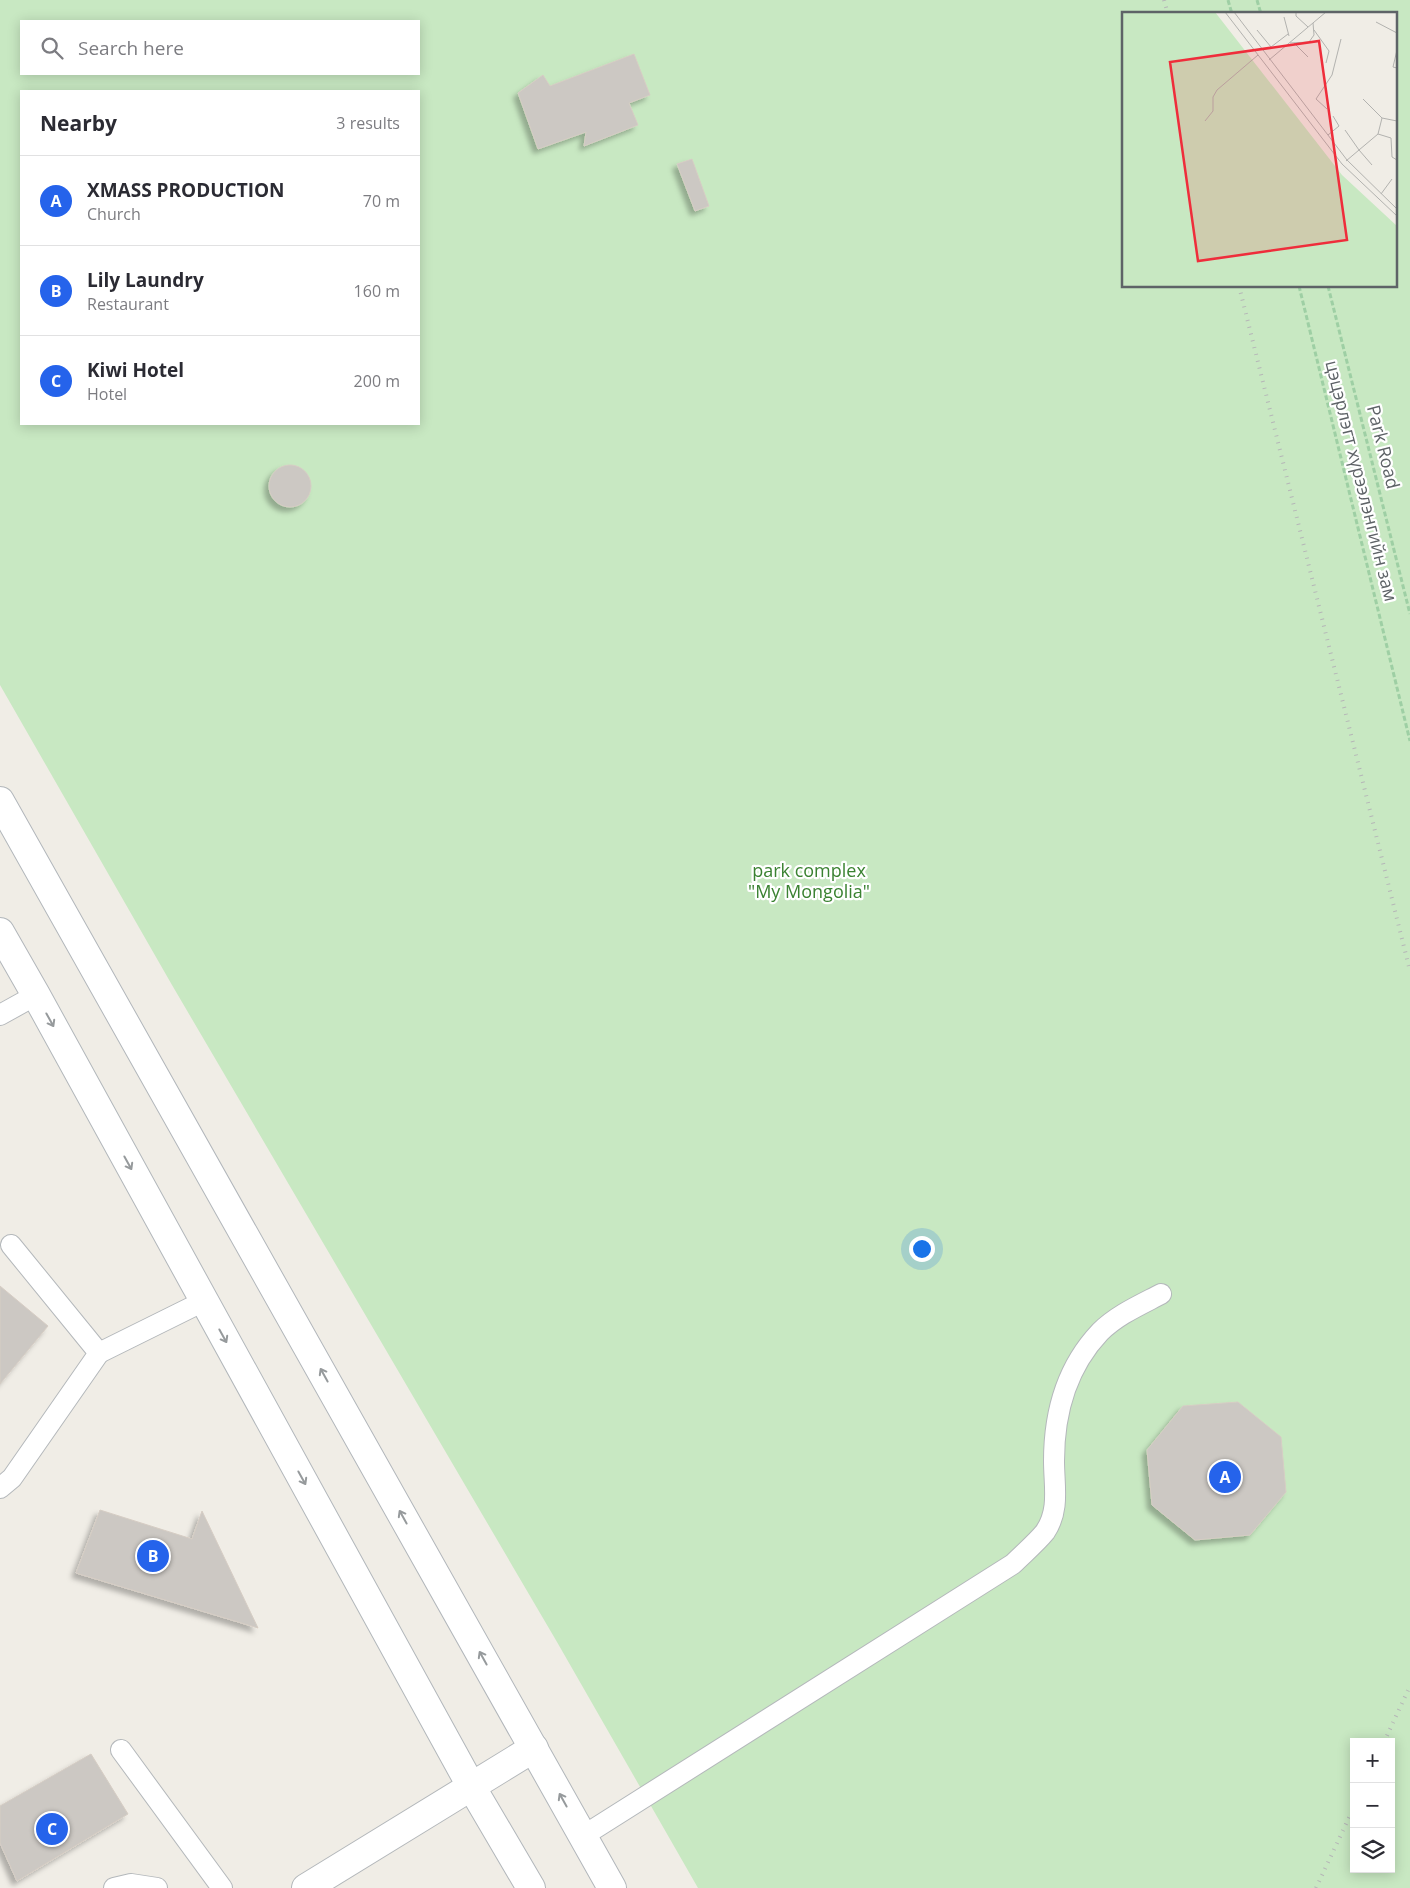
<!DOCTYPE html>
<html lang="en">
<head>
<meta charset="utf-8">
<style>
  body { margin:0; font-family:"Open Sans",sans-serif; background:#f2f2f3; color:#2b2b33 }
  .controls { position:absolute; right:15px; bottom:15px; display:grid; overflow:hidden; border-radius:0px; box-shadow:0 2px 12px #0003 }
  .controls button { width:45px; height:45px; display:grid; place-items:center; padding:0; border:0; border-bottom:1px solid #e1e1e2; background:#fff; color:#2b2b33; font:25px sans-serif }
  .you { position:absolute; left:921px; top:1248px; width:18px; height:18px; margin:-12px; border:4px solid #fff; border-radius:50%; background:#1a73e8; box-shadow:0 0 0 8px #1a73e833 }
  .badge { display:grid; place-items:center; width:32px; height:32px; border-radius:50%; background:#2563eb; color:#fff; font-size:16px; font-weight:700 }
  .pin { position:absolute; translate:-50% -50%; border:2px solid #fff; box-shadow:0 1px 5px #0006 }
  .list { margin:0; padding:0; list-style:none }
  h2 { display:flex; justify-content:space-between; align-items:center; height:65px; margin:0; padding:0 20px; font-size:21px }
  h2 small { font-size:16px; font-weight:400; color:#7c7c81 }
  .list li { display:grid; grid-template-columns:32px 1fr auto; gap:15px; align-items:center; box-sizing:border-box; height:90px; padding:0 20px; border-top:1px solid #e1e1e2 }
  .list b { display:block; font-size:19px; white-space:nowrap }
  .list p { margin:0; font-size:16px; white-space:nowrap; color:#7c7c81 }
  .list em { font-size:16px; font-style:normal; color:#7c7c81 }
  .icon { flex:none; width:28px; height:28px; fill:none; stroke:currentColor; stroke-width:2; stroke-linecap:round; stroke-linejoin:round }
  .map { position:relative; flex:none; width:1410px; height:1888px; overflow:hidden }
  .search { position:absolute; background:#fff; box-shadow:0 2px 12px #0003; left:20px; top:20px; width:400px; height:55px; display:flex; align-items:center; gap:12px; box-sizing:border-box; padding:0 18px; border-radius:0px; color:#7c7c81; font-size:19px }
  .panel { position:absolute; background:#fff; box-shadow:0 2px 12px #0003; left:20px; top:90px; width:400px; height:335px; border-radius:0px }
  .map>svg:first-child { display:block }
</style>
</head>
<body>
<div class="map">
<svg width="1410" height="1888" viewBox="0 0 1410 1888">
  <defs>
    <filter id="shadow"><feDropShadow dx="-4.5" dy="4.5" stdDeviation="2.5" flood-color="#0004"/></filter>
  </defs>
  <rect width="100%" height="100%" fill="#f0ede6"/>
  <path fill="#c8e8c2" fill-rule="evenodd" d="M0 0H1410V1888H698L557 1642 172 985 0 685ZM1124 14H1396V286H1124ZM21 21H419V74H21ZM21 91H419V424H21ZM1354 1742H1391V1869H1354Z"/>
  <g fill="#ccc8c3" stroke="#d6cdc4" filter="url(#shadow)">
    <polygon points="634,54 650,95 629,103 638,125 584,146 586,132 538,149 518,93 543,75 550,86"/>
    <polygon points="692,159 709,206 695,211 677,164"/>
    <circle cx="290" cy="486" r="21"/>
    <polygon points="0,1286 48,1326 0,1384"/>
    <polygon points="1238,1402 1281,1437 1286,1492 1250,1535 1195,1540 1152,1505 1147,1450 1183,1406"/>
    <polygon points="100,1510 192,1539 202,1511 258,1628 76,1573"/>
    <polygon points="91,1754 128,1814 17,1881 0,1843 0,1806"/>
  </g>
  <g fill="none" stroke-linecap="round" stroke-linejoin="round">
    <g stroke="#b4b8bb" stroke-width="22">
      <g id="lane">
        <polyline points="0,1015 36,995"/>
        <polyline points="99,1353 204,1301"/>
        <polyline points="0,1488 12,1478 99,1353 11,1245"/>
        <polyline points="121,1750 222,1888"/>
        <path d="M583 1836 1013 1564C1023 1554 1036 1543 1045 1532 1060 1510 1054 1486 1054 1461 1054 1413 1066 1368 1100 1332 1117 1315 1140 1305 1161 1294"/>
        <polyline points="114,1888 131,1884 157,1888"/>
      </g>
    </g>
    <g stroke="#b4b8bb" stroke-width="30">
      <polyline id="street" points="306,1888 534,1748"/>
    </g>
    <g stroke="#b2b7bb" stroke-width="30">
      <g id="secondary">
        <polyline points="0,801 612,1888"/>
        <polyline points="0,932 36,995 471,1786 531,1888"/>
      </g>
    </g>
    <g stroke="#9ecfa4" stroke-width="3" stroke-dasharray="5 2.5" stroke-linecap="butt">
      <polyline points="1228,0 1232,14"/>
      <polyline points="1257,0 1261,14"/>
      <polyline points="1299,286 1410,741"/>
      <polyline points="1328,286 1410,614"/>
    </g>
    <use href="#lane" stroke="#fff" stroke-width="20"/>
    <use href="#street" stroke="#fff" stroke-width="28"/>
    <use href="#secondary" stroke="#fff" stroke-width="28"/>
    <g stroke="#b5b6b7" stroke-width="4" stroke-dasharray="1 6" stroke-linecap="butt">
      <polyline points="1164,0 1168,14"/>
      <polyline points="1239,286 1410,971"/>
      <polyline points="1384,1742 1410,1686"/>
      <polyline points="1316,1888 1354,1807"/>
    </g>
  </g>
  <defs><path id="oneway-shaft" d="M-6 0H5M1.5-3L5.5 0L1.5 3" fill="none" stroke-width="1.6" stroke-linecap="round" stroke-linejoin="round" transform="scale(1.25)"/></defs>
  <g stroke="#969a9c">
    <use href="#oneway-shaft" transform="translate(50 1020) rotate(61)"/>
    <use href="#oneway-shaft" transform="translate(128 1163) rotate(61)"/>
    <use href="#oneway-shaft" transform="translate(223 1336) rotate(61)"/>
    <use href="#oneway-shaft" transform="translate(324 1375) rotate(-119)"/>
    <use href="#oneway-shaft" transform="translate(302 1478) rotate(61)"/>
    <use href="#oneway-shaft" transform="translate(403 1517) rotate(-119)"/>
    <use href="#oneway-shaft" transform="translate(483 1658) rotate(-119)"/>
    <use href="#oneway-shaft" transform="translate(563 1800) rotate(-119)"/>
  </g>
  <g text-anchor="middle" stroke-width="4.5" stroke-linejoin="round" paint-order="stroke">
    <g font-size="18" fill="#5e6367" stroke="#fff">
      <text transform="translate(1383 447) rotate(76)" y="6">Park Road</text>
      <text transform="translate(1361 481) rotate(76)" y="6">цэцэрлэгт хүрээлэнгийн зам</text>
    </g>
    <g font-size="18" fill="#3a8231" stroke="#fff">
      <text x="809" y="877">park complex<tspan x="809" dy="21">"My Mongolia"</tspan></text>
    </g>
  </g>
  <g transform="translate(1122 12)">
    <rect width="275" height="275" fill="#f0ede6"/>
    <path d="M0 0H93L220 163 275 214V275H0Z" fill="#c8e8c2"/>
    <path fill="none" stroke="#b2b2af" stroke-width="1" d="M103 0 220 152 275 204M112 0 225 148 275 197M174 0V4L186 15M162 5 167 24M254 10 275 21M135 18 149 35 166 22M192 18 207 39 204 51M168 31 187 30 192 23 191 11M172 31 186 45M275 38 271 55 275 56M147 48 204 0M241 87 260 106M205 97 194 87 210 63 219 27M83 109 91 99V85L95 78 136 43M275 109 260 106 256 122 269 126 270 145 275 148M223 118 237 138 224 149M206 123 217 114 211 104M250 153 237 138 256 122M259 182 270 167"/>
    <path fill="#ef2d3b" fill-opacity="0.15" stroke="#ef2d3b" stroke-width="2.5" d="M197 29 225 228 76 249 48 50Z"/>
    <rect width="275" height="275" fill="none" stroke="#5e6367" stroke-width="2.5"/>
  </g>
</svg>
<div class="controls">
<button>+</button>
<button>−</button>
<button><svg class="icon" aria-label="layers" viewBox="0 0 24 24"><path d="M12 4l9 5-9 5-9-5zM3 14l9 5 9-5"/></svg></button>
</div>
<div class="you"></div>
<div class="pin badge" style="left:1225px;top:1477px">A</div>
<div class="pin badge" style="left:153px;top:1556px">B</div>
<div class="pin badge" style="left:52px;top:1829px">C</div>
<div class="search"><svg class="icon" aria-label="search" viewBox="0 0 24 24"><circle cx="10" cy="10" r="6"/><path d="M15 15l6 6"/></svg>Search here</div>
<section class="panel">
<h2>Nearby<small>3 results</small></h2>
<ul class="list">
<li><span class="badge">A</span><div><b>XMASS PRODUCTION</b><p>Church</p></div><em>70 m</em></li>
<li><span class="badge">B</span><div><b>Lily Laundry</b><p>Restaurant</p></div><em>160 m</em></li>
<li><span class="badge">C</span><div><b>Kiwi Hotel</b><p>Hotel</p></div><em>200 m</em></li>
</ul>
</section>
</div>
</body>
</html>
